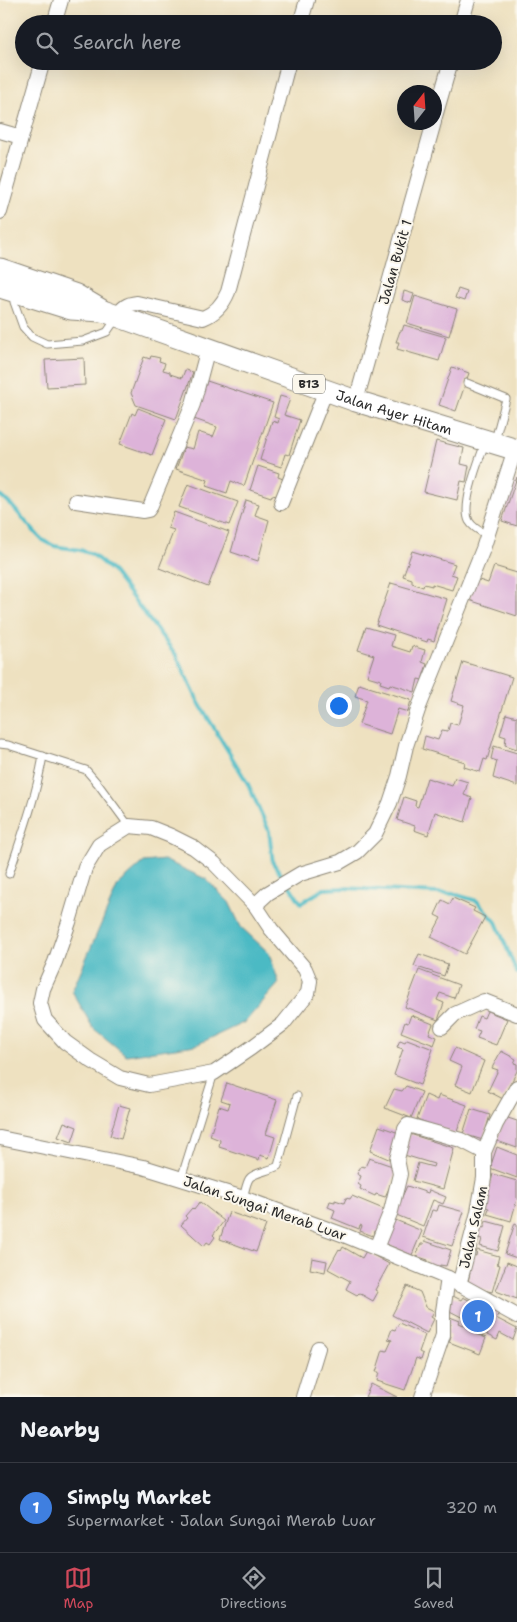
<!DOCTYPE html>
<html lang="en">
<head>
<meta charset="utf-8">
<style>
  body { margin:0; font-family:"Shantell Sans",sans-serif; background:#242831; color:#f1f3f6 }
  .compass { position:absolute; left:397px; top:85px; width:45px; height:45px; border-radius:50%; background:#171b24; box-shadow:0 5px 20px #0002; rotate:17deg }
  .you { position:absolute; left:338px; top:705px; width:18px; height:18px; margin:-12px; border:4px solid #fff; border-radius:50%; background:#1a73e8; box-shadow:0 0 0 8px #1a73e833 }
  .badge { display:grid; place-items:center; width:32px; height:32px; border-radius:50%; background:#d1495b; color:#fff; font-size:16px; font-weight:700 }
  .pin { position:absolute; translate:-50% -50%; border:2px solid #fff; box-shadow:0 1px 5px #0006 }
  .list { margin:0; padding:0; list-style:none }
  h2 { display:flex; justify-content:space-between; align-items:center; height:65px; margin:0; padding:0 20px; font-size:21px }
  h2 small { font-size:16px; font-weight:400; color:#9ea1a6 }
  .list li { display:grid; grid-template-columns:32px 1fr auto; gap:15px; align-items:center; box-sizing:border-box; height:90px; padding:0 20px; border-top:1px solid #363941 }
  .list b { display:block; font-size:19px; white-space:nowrap }
  .list p { margin:0; font-size:16px; white-space:nowrap; color:#9ea1a6 }
  .list em { font-size:16px; font-style:normal; color:#9ea1a6 }
  .icon { flex:none; width:28px; height:28px; fill:none; stroke:currentColor; stroke-width:2; stroke-linecap:round; stroke-linejoin:round }
  .map { position:relative; flex:none; width:517px; height:1397px; overflow:hidden }
  .search { position:absolute; background:#171b24; box-shadow:0 5px 20px #0002; left:15px; right:15px; top:15px; height:55px; display:flex; align-items:center; gap:12px; box-sizing:border-box; padding:0 18px; border-radius:28px; color:#9ea1a6; font-size:19px }
  .sheet { height:155px; background:#171b24 }
  nav { display:flex; justify-content:space-around; align-items:center; box-sizing:border-box; height:70px; border-top:1px solid #363941; background:#171b24; font-size:14px; color:#9ea1a6 }
  nav a { display:grid; justify-items:center; gap:2px }
  nav .on { color:#d1495b }
  .map>svg:first-child { display:block }
</style>
</head>
<body>
<div class="map">
<svg width="517" height="1397" viewBox="0 0 517 1397">
  <rect width="100%" height="100%" fill="#fbf7ec"/>
  <filter id="ink" filterUnits="userSpaceOnUse"><feTurbulence type="fractalNoise" baseFrequency=".02" numOctaves="2"/><feDisplacementMap in="SourceGraphic" scale="10" xChannelSelector="R" yChannelSelector="G"/><feConvolveMatrix kernelMatrix="1 2 1 2 8 2 1 2 1" color-interpolation-filters="sRGB"/></filter>
  <filter id="wash" filterUnits="userSpaceOnUse"><feTurbulence type="fractalNoise" baseFrequency=".0096" numOctaves="4" result="noise"/><feDisplacementMap in="SourceGraphic" scale="20" xChannelSelector="R" yChannelSelector="G"/><feGaussianBlur stdDeviation="1.12" result="paint"/><feColorMatrix in="noise" values="0 0 0 0 0 0 0 0 0 0 0 0 0 0 0 0 0 1.4 0 .05"/><feComposite in="paint" operator="in"/></filter>
  <g filter="url(#wash)">
    <rect width="100%" height="100%" fill="#eee1c0"/>
    <polygon fill="#4cbac4" stroke="#3c7278" points="164,860 206,879 229,902 241,927 269,953 279,983 245,1022 196,1045 126,1055 93,1028 72,991 118,885 144,862"/>
    <g fill="none" stroke-linecap="round" stroke-linejoin="round">
      <g stroke="#4cbac4" stroke-width="4">
        <polyline points="0,495 12,506 41,539 54,546 80,550 92,554 113,572 176,655 199,703 248,784 269,831 273,863 285,880"/>
        <polyline points="289,885 301,903 324,889 345,888 454,894 477,901 496,922 517,973"/>
      </g>
    </g>
    <g id="blocks">
      <g fill="#ddb3d9">
        <polygon points="458,289 467,292 464,301 455,298"/>
        <polygon points="404,291 414,294 411,303 402,300"/>
        <polygon points="415,296 457,309 449,336 407,323"/>
        <polygon points="404,325 446,337 439,361 397,349 399,342 396,342 400,331 402,331"/>
        <polygon points="151,356 160,358 159,361 165,363 163,370 170,372 170,374 182,378 185,370 193,372 176,419 136,405 131,393 144,357 150,359"/>
        <polygon points="84,358 85,385 47,387 45,360"/>
        <polygon points="452,367 469,373 456,411 439,405"/>
        <polygon points="207,381 273,403 244,486 231,481 227,493 206,486 208,480 176,469 184,447 193,449 198,432 213,437 217,427 194,419"/>
        <polygon points="280,396 290,399 284,415 300,420 289,455 285,454 281,467 260,460 272,421 278,423 279,419 274,417"/>
        <polygon points="138,408 166,419 152,455 120,444 132,413 135,415"/>
        <polygon points="436,441 464,448 461,464 469,466 466,482 461,481 457,500 424,492"/>
        <polygon points="258,466 279,473 278,477 283,479 277,496 272,495 271,497 250,490"/>
        <polygon points="517,477 517,526 502,521"/>
        <polygon points="188,484 238,502 229,525 179,507"/>
        <polygon points="246,500 259,504 255,515 269,520 258,561 231,552"/>
        <polygon points="174,512 229,532 208,587 159,568 174,530 168,528"/>
        <polygon points="412,551 455,564 451,574 457,576 452,590 432,584 432,586 424,584 423,587 412,583 412,579 403,576"/>
        <polygon points="494,566 517,573 517,616 469,600 476,579 488,583"/>
        <polygon points="391,583 447,599 434,641 428,639 427,642 376,625"/>
        <polygon points="366,627 394,635 391,646 410,652 412,646 425,650 422,662 427,664 422,680 418,679 415,692 390,684 389,686 380,683 381,680 367,676 374,655 358,650"/>
        <polygon points="463,662 512,677 487,760 484,759 480,772 464,767 465,762 422,749 425,736 438,740 442,730 448,731 450,723 458,725 464,705 451,701"/>
        <polygon points="359,684 411,700 408,712 398,709 390,734 359,724 367,700 355,696"/>
        <polygon points="506,714 517,717 517,749 505,745 506,737 500,735"/>
        <polygon points="494,746 517,753 517,786 493,778 497,761 491,759"/>
        <polygon points="427,778 452,786 455,778 468,782 464,795 472,798 465,822 435,812 428,835 414,830 415,826 397,820 404,797 416,801 415,806 418,807"/>
        <polygon points="453,898 475,908 473,911 485,917 465,954 431,937 441,918 435,915 442,900 450,904"/>
        <polygon points="419,954 448,964 444,976 414,966"/>
        <polygon points="419,970 459,985 454,998 440,993 437,1000 444,1003 438,1020 405,1007"/>
        <polygon points="487,1011 507,1019 496,1045 477,1038 480,1031 474,1029 479,1016 484,1018"/>
        <polygon points="411,1015 433,1024 429,1034 437,1037 434,1045 401,1032 405,1022 408,1023"/>
        <polygon points="407,1039 433,1049 420,1085 394,1075 403,1049 397,1047 400,1040 405,1042"/>
        <polygon points="455,1048 484,1061 472,1092 455,1085 462,1067 449,1061"/>
        <polygon points="501,1051 516,1059 514,1063 517,1064 517,1071 503,1099 488,1091 498,1070 492,1068"/>
        <polygon points="227,1083 277,1100 266,1134 275,1137 269,1158 260,1155 259,1160 219,1147 220,1140 210,1136 219,1106 228,1109 230,1103 221,1100"/>
        <polygon points="406,1086 422,1092 411,1118 385,1108 394,1089 402,1091"/>
        <polygon points="426,1095 437,1100 439,1095 467,1105 456,1134 417,1119"/>
        <polygon points="119,1105 130,1108 121,1139 110,1136"/>
        <polygon points="471,1109 490,1115 483,1140 463,1134"/>
        <polygon points="505,1117 517,1121 517,1148 497,1141"/>
        <polygon points="64,1122 77,1127 72,1142 58,1137"/>
        <polygon points="379,1126 402,1134 391,1160 370,1151"/>
        <polygon points="410,1134 454,1148 443,1189 413,1181 418,1163 433,1167 434,1164 404,1155"/>
        <polygon points="497,1147 517,1155 517,1178 490,1168"/>
        <polygon points="369,1158 398,1168 385,1197 376,1194 375,1196 360,1189 361,1186 358,1184 361,1176 357,1174 361,1166 365,1167"/>
        <polygon points="493,1174 517,1181 517,1199 511,1221 487,1214 489,1208 484,1207"/>
        <polygon points="407,1186 428,1193 429,1190 446,1197 443,1204 433,1200 423,1226 394,1214"/>
        <polygon points="352,1196 388,1211 379,1233 374,1231 373,1236 360,1231 362,1226 360,1225 359,1229 332,1218 335,1210 328,1207 330,1201 335,1202 335,1200 344,1203 346,1198 350,1199"/>
        <polygon points="200,1202 224,1221 213,1235 215,1237 210,1244 207,1242 204,1246 181,1225 187,1218 185,1216 192,1208 194,1210"/>
        <polygon points="439,1205 464,1212 452,1246 423,1237 432,1210 437,1211"/>
        <polygon points="229,1212 266,1225 256,1252 220,1239"/>
        <polygon points="393,1219 422,1231 412,1255 383,1243"/>
        <polygon points="486,1221 505,1226 498,1251 480,1246 482,1239 478,1238 481,1227 484,1228"/>
        <polygon points="515,1223 517,1224 517,1258 505,1254"/>
        <polygon points="425,1241 451,1250 446,1266 440,1265 439,1269 427,1264 428,1260 416,1256 421,1244 424,1244"/>
        <polygon points="343,1247 362,1258 366,1251 389,1264 375,1290 378,1292 373,1301 359,1293 357,1295 346,1289 350,1281 328,1269 339,1249 341,1251"/>
        <polygon points="477,1250 499,1256 497,1264 500,1265 492,1292 467,1286 470,1273 466,1272 471,1254 476,1256"/>
        <polygon points="312,1258 327,1261 325,1272 310,1269"/>
        <polygon points="507,1262 517,1266 517,1299 496,1291"/>
        <polygon points="407,1286 420,1292 426,1307 434,1311 431,1317 434,1319 427,1333 392,1315"/>
        <polygon points="453,1296 461,1300 463,1297 480,1306 481,1303 499,1313 496,1318 517,1329 513,1340 500,1333 497,1340 487,1335 488,1331 446,1309"/>
        <polygon points="450,1317 460,1321 459,1323 478,1331 476,1334 486,1338 480,1354 449,1342 451,1336 447,1334 451,1324 447,1323"/>
        <polygon points="399,1323 425,1335 419,1352 423,1354 421,1360 416,1358 405,1390 377,1381 379,1372 376,1372 383,1350 387,1351 392,1340 388,1339 392,1329 395,1330"/>
        <polygon points="371,1384 397,1397 365,1397"/>
      </g>
    </g>
  </g>
  <g filter="url(#ink)">
    <use href="#blocks" fill-opacity="0" stroke="#8c8676" stroke-width="1"/>
    <g fill="none" stroke-linecap="round" stroke-linejoin="round">
      <g stroke="#8c8676" stroke-width="9">
        <g id="service">
          <polyline points="14,302 23,327 32,337 47,344 83,341 107,332 116,319"/>
          <polyline points="467,383 506,399 495,440"/>
          <path d="M485 443C479 460 461 505 469 521 473 528 481 532 487 535"/>
          <polyline points="0,744 8,745 86,770 98,784 129,826"/>
          <path d="M9 874C22 835 36 797 43 756"/>
          <polyline points="181,1179 214,1073"/>
          <path d="M243 1198C245 1192 246 1184 249 1179 252 1173 270 1171 278 1166L297 1096"/>
        </g>
      </g>
      <g stroke="#8c8676" stroke-width="16">
        <g id="minor">
          <polyline points="54,24 61,0"/>
          <polyline points="300,24 307,0"/>
          <polyline points="461,24 468,0"/>
          <polyline points="434,120 451,61"/>
          <polyline points="0,131 21,137"/>
          <polyline points="0,212 43,61"/>
          <path d="M117 316C123 307 127 304 137 303L203 318C216 313 223 304 228 292L289 61"/>
          <polyline points="356,401 434,122"/>
          <polyline points="76,501 143,511 148,510 150,507 193,404 208,348"/>
          <polyline points="281,503 326,390"/>
          <polygon points="129,826 151,828 171,836 193,847 214,863 255,905 271,929 305,969 310,981 308,993 283,1024 251,1048 214,1073 149,1085 120,1078 90,1060 65,1042 45,1020 40,1003 43,989 55,962 69,922 85,868 99,845"/>
          <polyline points="255,905 268,893 300,874 340,862 357,852 375,834 390,803 399,776 406,746 419,707 483,549 515,449"/>
          <polyline points="442,1027 455,1014 484,1001 517,1014"/>
          <polyline points="0,1138 143,1167 243,1198 344,1235 448,1278 517,1316"/>
          <polyline points="376,1248 391,1211 400,1174 397,1159 405,1129 408,1125 461,1140 484,1152"/>
          <polyline points="459,1285 478,1212 484,1178 484,1152 496,1124 517,1087"/>
          <polyline points="303,1397 318,1348"/>
          <polyline points="422,1397 443,1335 443,1311 448,1278"/>
        </g>
      </g>
      <g stroke="#8c8676" stroke-width="23">
        <g id="primary">
          <path id="s1" d="M0 269 76 295 103 311 356 401 517 450"/>
          <polyline points="0,287 71,309 101,311"/>
        </g>
      </g>
      <use href="#service" stroke="#fff" stroke-width="7"/>
      <use href="#minor" stroke="#fff" stroke-width="14"/>
      <use href="#primary" stroke="#fff" stroke-width="21"/>
    </g>
  </g>
  <g text-anchor="middle" stroke-width="4" stroke-linejoin="round" paint-order="stroke">
    <rect fill="#fbf7ec" stroke="#696865" stroke-width="1" x="293" y="374.5" width="32" height="19" rx="4"/>
    <g font-size="12" font-weight="bold" fill="#2b2b2b">
      <text x="309" y="388">B13</text>
    </g>
    <g font-size="14" fill="#2b2b2b" stroke="#fbf7ec">
      <text transform="translate(395 262) rotate(-74)" y="5">Jalan Bukit 1</text>
      <text dy="5" stroke="none"><textPath href="#s1" startOffset="420">Jalan Ayer Hitam</textPath></text>
      <text transform="translate(265 1208) rotate(19)" y="5">Jalan Sungai Merab Luar</text>
      <text transform="translate(473 1227) rotate(-77)" y="5">Jalan Salam</text>
    </g>
  </g>
</svg>
<svg class="compass" viewBox="-18 -18 36 36"><path d="M0-13l5 13h-10z" fill="#e53935"/><path d="M0 13l5-13h-10z" fill="#9ea1a6"/></svg>
<div class="you"></div>
<div class="pin badge" style="left:478px;top:1316px;background:#3f7fe0">1</div>
<div class="search"><svg class="icon" aria-label="search" viewBox="0 0 24 24"><circle cx="10" cy="10" r="6"/><path d="M15 15l6 6"/></svg>Search here</div>
</div>
<section class="sheet">
<h2>Nearby<small></small></h2>
<ul class="list">
<li><span class="badge" style="background:#3f7fe0">1</span><div><b>Simply Market</b><p>Supermarket · Jalan Sungai Merab Luar</p></div><em>320 m</em></li>
</ul>
</section>
<nav>
<a class="on"><svg class="icon" aria-label="map" viewBox="0 0 24 24"><path d="M3 6l6-2 6 2 6-2v14l-6 2-6-2-6 2zM9 4v14M15 6v14"/></svg>Map</a>
<a><svg class="icon" aria-label="directions" viewBox="0 0 24 24"><path d="M12 3l9 9-9 9-9-9zM9 14v-3h6M13 9l2 2-2 2"/></svg>Directions</a>
<a><svg class="icon" aria-label="saved" viewBox="0 0 24 24"><path d="M7 4h10v16l-5-4-5 4z"/></svg>Saved</a>
</nav>
</body>
</html>
